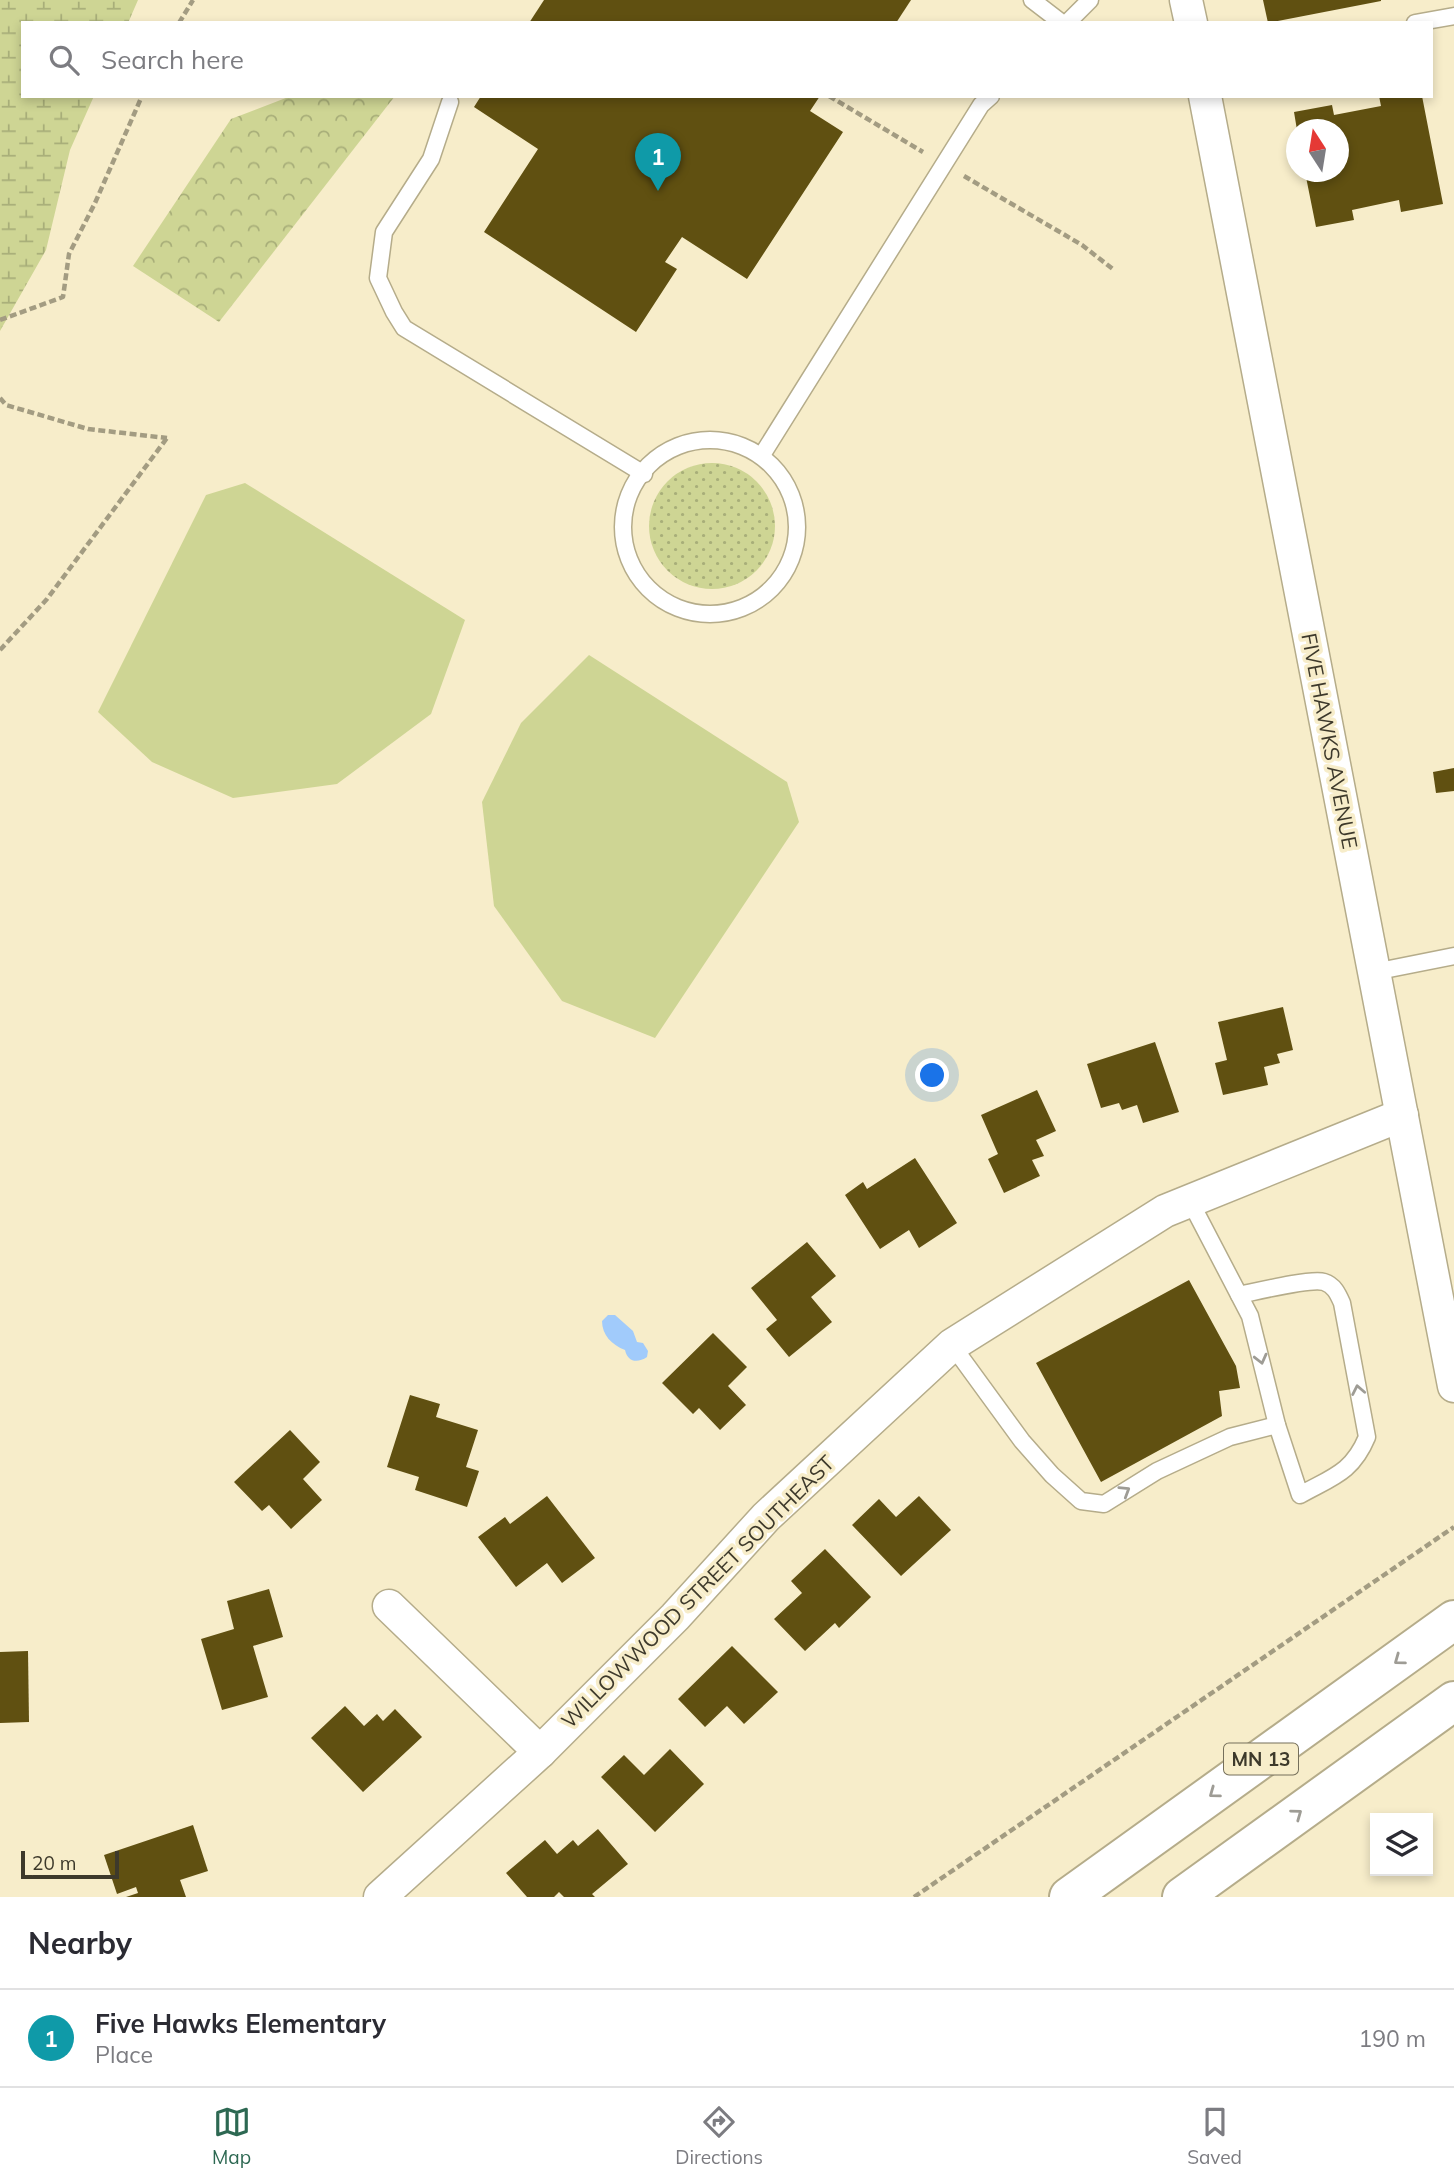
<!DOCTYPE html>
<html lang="en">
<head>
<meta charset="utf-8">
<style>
  body { margin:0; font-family:Mulish,sans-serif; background:#f7f7f7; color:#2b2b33 }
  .controls { position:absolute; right:21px; bottom:21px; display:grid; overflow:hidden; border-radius:0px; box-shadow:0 4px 10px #0003 }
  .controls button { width:63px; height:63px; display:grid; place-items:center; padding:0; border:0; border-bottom:2px solid #e1e1e2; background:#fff; color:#2b2b33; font:35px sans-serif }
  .compass { position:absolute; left:1286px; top:119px; width:63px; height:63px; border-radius:50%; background:#fff; box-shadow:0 4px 10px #0003; rotate:348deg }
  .scale { position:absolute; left:21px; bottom:18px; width:98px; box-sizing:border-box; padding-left:7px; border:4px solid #3d392b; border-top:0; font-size:19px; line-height:24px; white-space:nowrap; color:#3d392b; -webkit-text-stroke:5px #f7edca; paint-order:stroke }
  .you { position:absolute; left:933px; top:1076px; width:24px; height:24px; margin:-18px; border:5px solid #fff; border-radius:50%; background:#1a73e8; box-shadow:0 0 0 10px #1a73e833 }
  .badge { display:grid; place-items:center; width:46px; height:46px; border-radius:50%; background:#2d6852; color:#fff; font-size:23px; font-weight:700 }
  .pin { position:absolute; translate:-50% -58px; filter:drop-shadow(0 2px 4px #0008) }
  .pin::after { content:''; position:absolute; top:37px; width:24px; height:21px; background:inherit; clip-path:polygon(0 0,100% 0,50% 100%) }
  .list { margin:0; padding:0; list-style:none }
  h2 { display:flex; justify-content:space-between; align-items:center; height:91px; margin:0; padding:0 28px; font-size:30px }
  h2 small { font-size:23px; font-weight:400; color:#7c7c81 }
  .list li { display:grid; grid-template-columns:46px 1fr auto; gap:21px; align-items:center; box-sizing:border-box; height:98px; padding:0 28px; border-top:2px solid #e1e1e2 }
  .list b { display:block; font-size:26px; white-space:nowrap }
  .list p { margin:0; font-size:23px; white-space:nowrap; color:#7c7c81 }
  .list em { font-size:23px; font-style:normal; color:#7c7c81 }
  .icon { flex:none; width:38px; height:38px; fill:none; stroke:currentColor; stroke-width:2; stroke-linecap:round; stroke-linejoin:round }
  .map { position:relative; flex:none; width:1454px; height:1897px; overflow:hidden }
  .search { position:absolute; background:#fff; box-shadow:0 4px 10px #0003; left:21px; right:21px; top:21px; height:77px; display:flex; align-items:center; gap:18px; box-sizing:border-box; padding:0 24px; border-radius:0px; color:#7c7c81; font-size:26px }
  .sheet { height:189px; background:#fff }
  nav { display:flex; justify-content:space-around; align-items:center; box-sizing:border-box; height:98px; border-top:2px solid #e1e1e2; background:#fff; font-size:19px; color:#7c7c81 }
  nav a { display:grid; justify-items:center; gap:4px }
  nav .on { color:#2d6852 }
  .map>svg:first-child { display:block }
</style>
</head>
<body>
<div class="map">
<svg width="1454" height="1897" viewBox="0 0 1454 1897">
  <defs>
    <pattern id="grass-dots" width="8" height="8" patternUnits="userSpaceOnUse" patternTransform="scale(1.75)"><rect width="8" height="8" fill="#ced594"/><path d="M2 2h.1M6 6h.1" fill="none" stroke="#a8ae79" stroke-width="1.8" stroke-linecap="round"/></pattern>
    <pattern id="forest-crowns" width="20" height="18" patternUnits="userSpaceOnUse" patternTransform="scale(1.75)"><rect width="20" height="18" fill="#ced594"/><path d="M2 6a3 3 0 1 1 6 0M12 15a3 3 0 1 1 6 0" fill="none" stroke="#a8ae79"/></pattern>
    <pattern id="wetland-marsh" width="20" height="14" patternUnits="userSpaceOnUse" patternTransform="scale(1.75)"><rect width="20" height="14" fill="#ced594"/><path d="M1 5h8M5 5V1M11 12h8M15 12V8" fill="none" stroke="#a8ae79"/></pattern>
  </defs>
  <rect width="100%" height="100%" fill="#f7edca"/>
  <circle fill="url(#grass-dots)" cx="712" cy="526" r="63"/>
  <polygon fill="url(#forest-crowns)" points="291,96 395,96 219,322 133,266 231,119"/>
  <polygon fill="url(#wetland-marsh)" points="0,0 138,0 128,23 23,23 23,96 94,96 70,150 46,250 0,331"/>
  <g fill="#ced594">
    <polygon points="245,483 465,620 431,714 337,784 233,798 152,762 98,712 206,495"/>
    <polygon points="589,655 787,782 799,822 655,1038 562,1001 494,906 482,802 521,723"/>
  </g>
  <path fill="#a1cbfb" d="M608 1315H615L633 1331 637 1342 643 1343 648 1351 647 1357C638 1363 628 1363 625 1350 612 1345 602 1335 602 1321Z"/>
  <g fill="#605011">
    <polygon points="544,0 911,0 896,23 529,23"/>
    <polygon points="1263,0 1381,0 1381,1 1268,23"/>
    <polygon points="481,96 820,96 810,111 843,132 747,279 682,237 665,262 677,269 636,332 484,232 538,149 474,107"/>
    <polygon points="1379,96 1422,96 1443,204 1401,212 1399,200 1352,210 1354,220 1316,227 1305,172 1338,172 1338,130 1297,130 1294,112 1332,105 1334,115 1381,106"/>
    <polygon points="1454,768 1454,791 1436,793 1433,772"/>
    <polygon points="1283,1007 1293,1050 1277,1054 1280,1063 1264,1067 1268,1085 1223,1095 1215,1063 1227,1060 1218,1022"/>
    <polygon points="1155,1042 1179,1112 1143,1123 1137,1105 1122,1110 1119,1103 1101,1108 1087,1064"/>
    <polygon points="1037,1090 1056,1131 1036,1140 1044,1156 1032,1160 1040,1176 1004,1193 988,1159 998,1154 981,1115"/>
    <polygon points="915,1158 957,1223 919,1248 909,1230 880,1249 845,1195 863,1182 867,1189"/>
    <polygon points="807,1242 836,1276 811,1297 832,1322 789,1357 766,1329 777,1320 751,1288"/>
    <polygon points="1189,1280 1236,1366 1240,1388 1219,1391 1222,1416 1101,1482 1036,1363"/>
    <polygon points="713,1333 747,1367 728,1386 746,1405 720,1430 699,1408 693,1414 662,1383"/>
    <polygon points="410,1395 440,1404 436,1417 478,1430 466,1467 479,1471 467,1507 415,1490 419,1477 387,1467"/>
    <polygon points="290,1430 320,1462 303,1479 322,1500 291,1529 269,1505 262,1511 234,1482"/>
    <polygon points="547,1496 595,1558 562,1583 547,1563 516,1587 478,1537 505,1517 510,1524"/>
    <polygon points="919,1496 951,1530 901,1576 852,1525 879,1499 896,1517"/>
    <polygon points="825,1549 871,1597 839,1628 835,1623 805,1651 774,1619 802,1593 791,1581"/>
    <polygon points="269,1589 283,1637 253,1646 268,1697 222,1710 201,1639 234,1629 227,1601"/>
    <polygon points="732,1646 778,1692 744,1724 727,1706 705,1727 678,1699"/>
    <polygon points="28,1651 29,1722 0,1723 0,1652"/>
    <polygon points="345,1706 364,1726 377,1714 383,1721 395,1709 422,1737 363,1792 311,1738"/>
    <polygon points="670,1749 704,1784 655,1832 601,1777 624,1755 644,1775"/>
    <polygon points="193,1825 208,1871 180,1880 186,1897 126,1897 138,1893 136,1887 117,1894 104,1855"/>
    <polygon points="598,1829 628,1864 592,1894 595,1897 564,1897 559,1892 554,1897 527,1897 506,1873 545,1840 557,1854 573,1840 578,1846"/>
  </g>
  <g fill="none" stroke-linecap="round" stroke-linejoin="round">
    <g stroke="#b5ac8a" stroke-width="19">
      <g id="lane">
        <polyline points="1032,0 1062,23"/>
        <polyline points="1067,23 1090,0"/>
        <polyline points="1415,23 1454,16"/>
        <polyline points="450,102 431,159 384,232 378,278 394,312 404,328 644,474"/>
        <circle cx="710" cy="527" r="87"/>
        <polyline points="762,455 981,105 991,96"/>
        <polyline points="1374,972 1454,956"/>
        <polyline points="1190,1201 1250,1316 1277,1425"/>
        <path d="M952 1345 1022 1441 1052 1475 1081 1501 1104 1504 1157 1471 1230 1437 1277 1425 1300 1495C1332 1477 1352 1473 1367 1437L1342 1303C1338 1294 1334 1285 1324 1282 1311 1278 1254 1292 1239 1295"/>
      </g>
    </g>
    <g stroke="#b5ac8a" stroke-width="35">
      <g id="street">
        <polyline points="1186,0 1191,23"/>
        <polyline points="1205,96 1454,1386"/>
        <polyline points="389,1606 540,1752"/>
        <polyline points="380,1897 540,1752 675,1617 766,1517 952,1345 1165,1211 1402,1115"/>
      </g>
    </g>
    <g stroke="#b5ac8a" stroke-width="42">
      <g id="primary">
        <polyline points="1069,1897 1454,1620"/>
        <polyline points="1182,1897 1454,1701"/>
      </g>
    </g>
    <g stroke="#a39c82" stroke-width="4.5" stroke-dasharray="7 3.5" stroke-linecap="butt">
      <polyline points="179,23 193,0"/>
      <polyline points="829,96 923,152"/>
      <polyline points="964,176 1082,245 1114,270"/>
      <polyline points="0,320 63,297 69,254 95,203 142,96"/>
      <polyline points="0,398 6,405 88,429 167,438"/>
      <polyline points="0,650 47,599 167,438"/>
      <polyline points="914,1897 1454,1527"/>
    </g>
    <use href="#lane" stroke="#fff" stroke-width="16"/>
    <use href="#street" stroke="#fff" stroke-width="32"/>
    <use href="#primary" stroke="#fff" stroke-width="38"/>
  </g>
  <defs><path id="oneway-chevron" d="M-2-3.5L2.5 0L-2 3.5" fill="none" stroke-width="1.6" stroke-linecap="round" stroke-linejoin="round" transform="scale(1.75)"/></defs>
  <g stroke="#9e9c95">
    <use href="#oneway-chevron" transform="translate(1261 1359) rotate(76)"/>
    <use href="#oneway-chevron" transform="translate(1358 1390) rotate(-101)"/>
    <use href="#oneway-chevron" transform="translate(1125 1491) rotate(-32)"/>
    <use href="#oneway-chevron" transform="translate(1399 1660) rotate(144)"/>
    <use href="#oneway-chevron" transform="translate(1214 1793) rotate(144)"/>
    <use href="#oneway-chevron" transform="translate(1297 1814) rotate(-36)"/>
  </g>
  <g text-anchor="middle" stroke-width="7" stroke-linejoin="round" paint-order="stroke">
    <rect fill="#f7edca" stroke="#756f5b" stroke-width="2" x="1224" y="1743.5" width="74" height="31" rx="5"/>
    <g font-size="19" font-weight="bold" fill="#3d392b">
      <text x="1261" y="1766">MN 13</text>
    </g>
    <g font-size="21" fill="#3d392b" stroke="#f7edca">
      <text transform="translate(1329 741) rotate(79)" y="7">FIVE HAWKS AVENUE</text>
      <text transform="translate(698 1592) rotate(-45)" y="7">WILLOWWOOD STREET SOUTHEAST</text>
    </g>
  </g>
</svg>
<div class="controls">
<button><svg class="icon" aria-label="layers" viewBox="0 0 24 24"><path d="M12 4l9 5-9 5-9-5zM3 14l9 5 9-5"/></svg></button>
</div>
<svg class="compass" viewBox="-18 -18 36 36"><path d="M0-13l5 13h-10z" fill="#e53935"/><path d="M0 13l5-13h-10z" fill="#7c7c81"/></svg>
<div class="scale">20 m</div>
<div class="you"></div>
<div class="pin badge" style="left:658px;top:191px;background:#0f9aa8">1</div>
<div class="search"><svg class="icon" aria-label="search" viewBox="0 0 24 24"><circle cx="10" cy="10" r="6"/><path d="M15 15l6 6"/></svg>Search here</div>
</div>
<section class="sheet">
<h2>Nearby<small></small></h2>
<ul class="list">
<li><span class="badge" style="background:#0f9aa8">1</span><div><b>Five Hawks Elementary</b><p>Place</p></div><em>190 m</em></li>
</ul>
</section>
<nav>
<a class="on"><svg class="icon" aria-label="map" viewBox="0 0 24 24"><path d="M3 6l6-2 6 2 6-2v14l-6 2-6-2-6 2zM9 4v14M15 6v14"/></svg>Map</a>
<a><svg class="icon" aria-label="directions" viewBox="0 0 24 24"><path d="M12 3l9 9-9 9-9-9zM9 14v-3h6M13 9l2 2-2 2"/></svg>Directions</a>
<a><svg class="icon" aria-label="saved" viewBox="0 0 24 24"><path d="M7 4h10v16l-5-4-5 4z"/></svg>Saved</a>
</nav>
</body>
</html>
